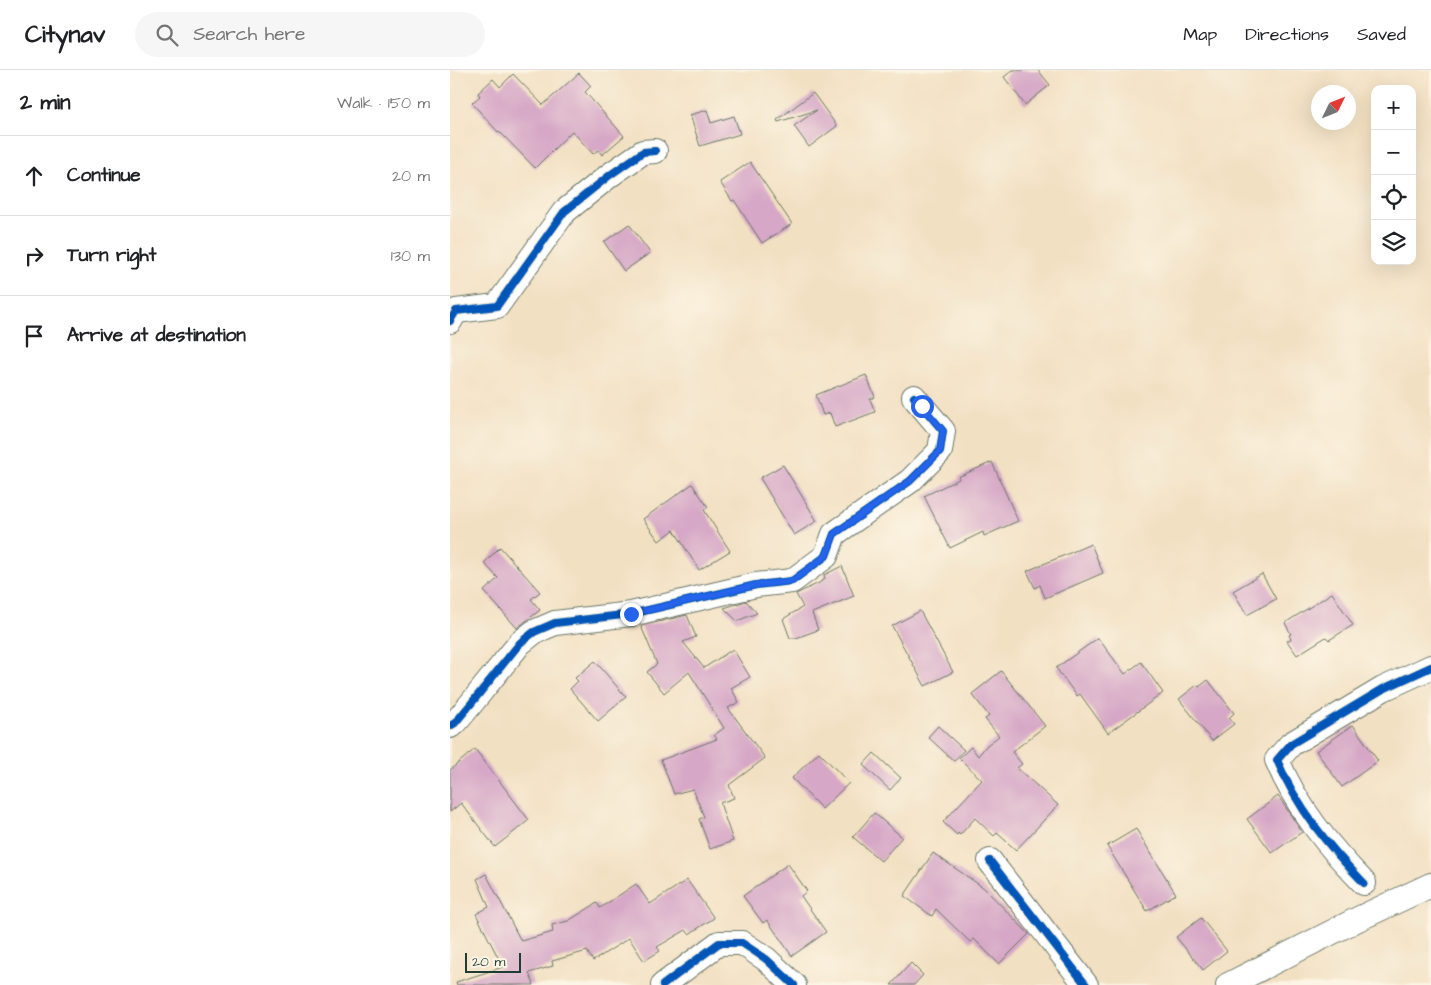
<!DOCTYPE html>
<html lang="en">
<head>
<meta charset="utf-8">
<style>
  body { margin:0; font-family:"Architects Daughter",sans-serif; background:#f6f6f6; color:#202124 }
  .controls { position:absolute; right:15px; top:15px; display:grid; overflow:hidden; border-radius:10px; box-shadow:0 5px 20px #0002 }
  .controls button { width:45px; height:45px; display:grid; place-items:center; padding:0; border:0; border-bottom:1px solid #e0e0e0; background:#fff; color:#202124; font:25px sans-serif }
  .compass { position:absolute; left:861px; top:15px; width:45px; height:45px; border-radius:50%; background:#fff; box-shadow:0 5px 20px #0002; rotate:47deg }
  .scale { position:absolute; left:15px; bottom:12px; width:56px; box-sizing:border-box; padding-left:5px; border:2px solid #1f3d34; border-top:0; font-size:14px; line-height:18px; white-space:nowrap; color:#1f3d34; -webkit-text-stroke:4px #fcf5e5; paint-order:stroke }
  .stop { position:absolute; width:15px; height:15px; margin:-11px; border:4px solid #2563eb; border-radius:50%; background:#fff }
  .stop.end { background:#2563eb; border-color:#fff; box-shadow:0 1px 5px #0008 }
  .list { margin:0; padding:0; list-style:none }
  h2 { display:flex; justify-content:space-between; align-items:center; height:65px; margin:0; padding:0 20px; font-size:21px }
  h2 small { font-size:16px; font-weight:400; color:#757577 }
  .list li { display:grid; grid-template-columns:32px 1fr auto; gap:15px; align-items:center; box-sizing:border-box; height:80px; padding:0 20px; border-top:1px solid #e0e0e0 }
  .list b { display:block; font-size:19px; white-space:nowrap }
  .list em { font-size:16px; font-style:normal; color:#757577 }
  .icon { flex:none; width:28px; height:28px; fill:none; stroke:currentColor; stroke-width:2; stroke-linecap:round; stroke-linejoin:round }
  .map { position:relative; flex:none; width:981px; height:915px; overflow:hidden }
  header { display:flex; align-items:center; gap:30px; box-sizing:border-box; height:70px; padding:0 25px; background:#fff; border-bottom:1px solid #e0e0e0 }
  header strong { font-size:24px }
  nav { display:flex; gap:28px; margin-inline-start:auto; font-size:18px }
  .search { width:350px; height:45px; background:#f6f6f6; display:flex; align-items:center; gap:12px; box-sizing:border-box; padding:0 18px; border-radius:28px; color:#757577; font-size:19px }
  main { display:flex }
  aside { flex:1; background:#fff }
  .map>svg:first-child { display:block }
</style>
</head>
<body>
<header>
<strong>Citynav</strong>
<div class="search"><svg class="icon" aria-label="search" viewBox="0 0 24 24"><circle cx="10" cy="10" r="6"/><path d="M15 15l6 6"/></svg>Search here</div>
<nav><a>Map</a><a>Directions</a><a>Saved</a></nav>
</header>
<main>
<aside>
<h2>2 min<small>Walk · 150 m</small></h2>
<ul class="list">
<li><svg class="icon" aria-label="ahead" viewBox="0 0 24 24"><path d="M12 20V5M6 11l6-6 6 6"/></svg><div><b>Continue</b></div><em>20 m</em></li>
<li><svg class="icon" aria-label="right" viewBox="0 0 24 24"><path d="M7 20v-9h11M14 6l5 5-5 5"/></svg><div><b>Turn right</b></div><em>130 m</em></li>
<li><svg class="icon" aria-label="arrive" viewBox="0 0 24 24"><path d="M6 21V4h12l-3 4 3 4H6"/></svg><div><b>Arrive at destination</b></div></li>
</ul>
</aside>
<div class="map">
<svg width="981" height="915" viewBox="0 0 981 915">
  <rect width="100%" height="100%" fill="#fcf5e5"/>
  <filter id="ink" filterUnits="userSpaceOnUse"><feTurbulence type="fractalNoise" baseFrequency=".02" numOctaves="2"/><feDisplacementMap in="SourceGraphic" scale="10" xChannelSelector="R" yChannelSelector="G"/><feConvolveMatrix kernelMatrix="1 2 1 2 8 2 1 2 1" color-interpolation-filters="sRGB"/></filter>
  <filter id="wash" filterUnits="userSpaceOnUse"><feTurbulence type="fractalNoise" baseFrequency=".0096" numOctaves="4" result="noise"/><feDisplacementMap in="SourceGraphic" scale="20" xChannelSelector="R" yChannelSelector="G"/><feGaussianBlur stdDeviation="1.12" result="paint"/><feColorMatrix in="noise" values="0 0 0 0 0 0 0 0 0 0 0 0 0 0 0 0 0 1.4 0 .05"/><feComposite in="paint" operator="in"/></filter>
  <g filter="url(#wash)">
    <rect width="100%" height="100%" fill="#f2e0c2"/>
    <g id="blocks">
      <g fill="#d6a7c6">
        <polygon points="563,0 588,0 600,15 575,35 554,7"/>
        <polygon points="129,3 141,16 135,22 174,66 152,85 148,80 143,84 122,61 85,98 49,61 48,62 22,33 30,26 28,23 43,9 50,17 63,4 93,35"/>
        <polygon points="363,23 387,56 359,77 344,56 367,40 328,52 327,50"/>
        <polygon points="257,40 261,53 284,46 290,64 250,76 240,45"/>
        <polygon points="300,92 342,154 312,173 284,130 282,131 270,112"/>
        <polygon points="179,154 200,183 174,201 154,172"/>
        <polygon points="416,305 425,327 420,329 425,342 385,357 380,343 373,345 366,325"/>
        <polygon points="542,392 568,451 534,466 533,462 500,478 474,426 509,409 508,407"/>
        <polygon points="333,395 367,451 344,465 310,408"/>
        <polygon points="242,414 258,437 254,440 280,481 249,500 224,460 209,471 193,449"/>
        <polygon points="641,474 653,503 595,528 590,515 585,518 577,501"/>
        <polygon points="50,477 90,522 81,529 90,540 67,558 34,521 48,508 34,493"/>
        <polygon points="392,496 404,526 362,543 368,560 346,568 340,568 333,549 353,537 346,524 369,513 375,509 374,505"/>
        <polygon points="812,504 826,529 797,545 783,521"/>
        <polygon points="882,523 903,555 879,570 876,567 847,585 837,571 841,569 839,565 841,564 835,553"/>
        <polygon points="296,531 307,543 287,551 274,538"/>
        <polygon points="470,541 503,602 475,616 442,556"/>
        <polygon points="237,545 246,567 233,572 254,598 283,579 300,607 281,618 289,632 278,638 315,688 279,715 284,728 270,733 283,771 260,779 249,749 254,747 243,719 224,724 211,690 267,669 264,665 274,658 239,602 214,623 197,602 207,594 191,556"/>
        <polygon points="648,568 675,604 691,592 713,623 658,663 630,624 627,626 606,598"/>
        <polygon points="145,591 176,627 148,651 120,619 128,611 125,608"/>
        <polygon points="551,601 595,656 562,682 572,694 567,698 608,735 566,780 547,763 544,766 525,748 510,765 508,763 507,765 493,752 532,710 509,688 521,677 528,686 537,675 549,666 535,649 539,646 522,624"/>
        <polygon points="758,610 784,643 779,648 784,654 762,671 729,629 747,615 749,617"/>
        <polygon points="903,655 928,691 892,717 866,681"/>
        <polygon points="488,656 514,680 504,691 478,667"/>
        <polygon points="25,679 79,750 45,777 11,733 0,742 0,700"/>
        <polygon points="369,682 399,713 372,739 342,708"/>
        <polygon points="424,683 451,708 440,720 413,695"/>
        <polygon points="828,726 852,762 822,783 797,749"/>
        <polygon points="424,743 452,767 431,791 403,767"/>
        <polygon points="686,759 726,824 697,841 657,776"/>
        <polygon points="483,783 534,818 579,864 549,894 524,869 520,872 486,839 482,846 454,826"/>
        <polygon points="338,794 357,821 351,826 376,862 342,886 317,850 313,853 293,826"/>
        <polygon points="36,804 71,871 103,862 102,855 118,851 147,833 150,838 186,814 200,834 237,810 264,848 239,864 236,860 207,877 210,881 194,891 179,868 143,891 137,881 102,891 103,896 79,903 84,915 7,915 6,912 53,897 26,844 39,837 27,809"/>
        <polygon points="751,848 777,881 753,900 726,867"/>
        <polygon points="461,893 473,905 464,915 441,915"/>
      </g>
    </g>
  </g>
  <g filter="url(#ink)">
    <use href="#blocks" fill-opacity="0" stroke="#697666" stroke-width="1"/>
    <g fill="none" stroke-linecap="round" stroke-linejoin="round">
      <g stroke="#697666" stroke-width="26">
        <g id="minor">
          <polyline points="0,251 6,241 47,236 114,142 160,105 193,82 205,81"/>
          <polyline points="0,656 5,653 20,635 70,573 84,562 105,553 181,544 306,515 342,511 376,486 384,464 460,411 490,381 493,361 464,327"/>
          <polyline points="540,791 636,915"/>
          <path d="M914 813C878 776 847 738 827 690L841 674 933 619 981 597"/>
          <polyline points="213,915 269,873 292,873 316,889 344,915"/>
          <polyline points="778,915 908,849 981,815"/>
        </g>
      </g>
      <use href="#minor" stroke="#fff" stroke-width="24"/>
      <g stroke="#fcf5e5" stroke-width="11">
        <g id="cycleway">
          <polyline points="0,251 6,241 47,236 114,142 160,105 193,82 205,81"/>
          <polyline points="0,656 5,653 20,635 70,573 84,562 105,553 181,544 306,515 342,511 376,486 384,464 460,411 490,381 493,361 464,327"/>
          <polyline points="540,791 636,915"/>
          <path d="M914 813C878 776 847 738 827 690L841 674 933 619 981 597"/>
          <polyline points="213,915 269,873 292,873 316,889 344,915"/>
        </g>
      </g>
      <use href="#cycleway" stroke="#0057b8" stroke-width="8"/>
    </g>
  </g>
  <g fill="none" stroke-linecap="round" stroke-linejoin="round" filter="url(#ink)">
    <polyline stroke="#2563eb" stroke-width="6" points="181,544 306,515 342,511 376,486 384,464 460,411 490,381 493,361 472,336"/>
  </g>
</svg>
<div class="controls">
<button>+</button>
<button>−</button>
<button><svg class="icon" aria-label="locate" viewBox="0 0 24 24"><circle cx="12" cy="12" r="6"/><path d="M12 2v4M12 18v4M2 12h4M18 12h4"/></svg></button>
<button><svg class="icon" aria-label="layers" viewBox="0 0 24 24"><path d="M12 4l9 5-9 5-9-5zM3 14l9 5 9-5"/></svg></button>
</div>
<svg class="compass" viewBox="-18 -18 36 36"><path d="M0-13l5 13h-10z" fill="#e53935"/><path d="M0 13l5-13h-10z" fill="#757577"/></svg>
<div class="scale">20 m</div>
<div class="stop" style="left:472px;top:336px"></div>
<div class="stop end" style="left:181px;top:544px"></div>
</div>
</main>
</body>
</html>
